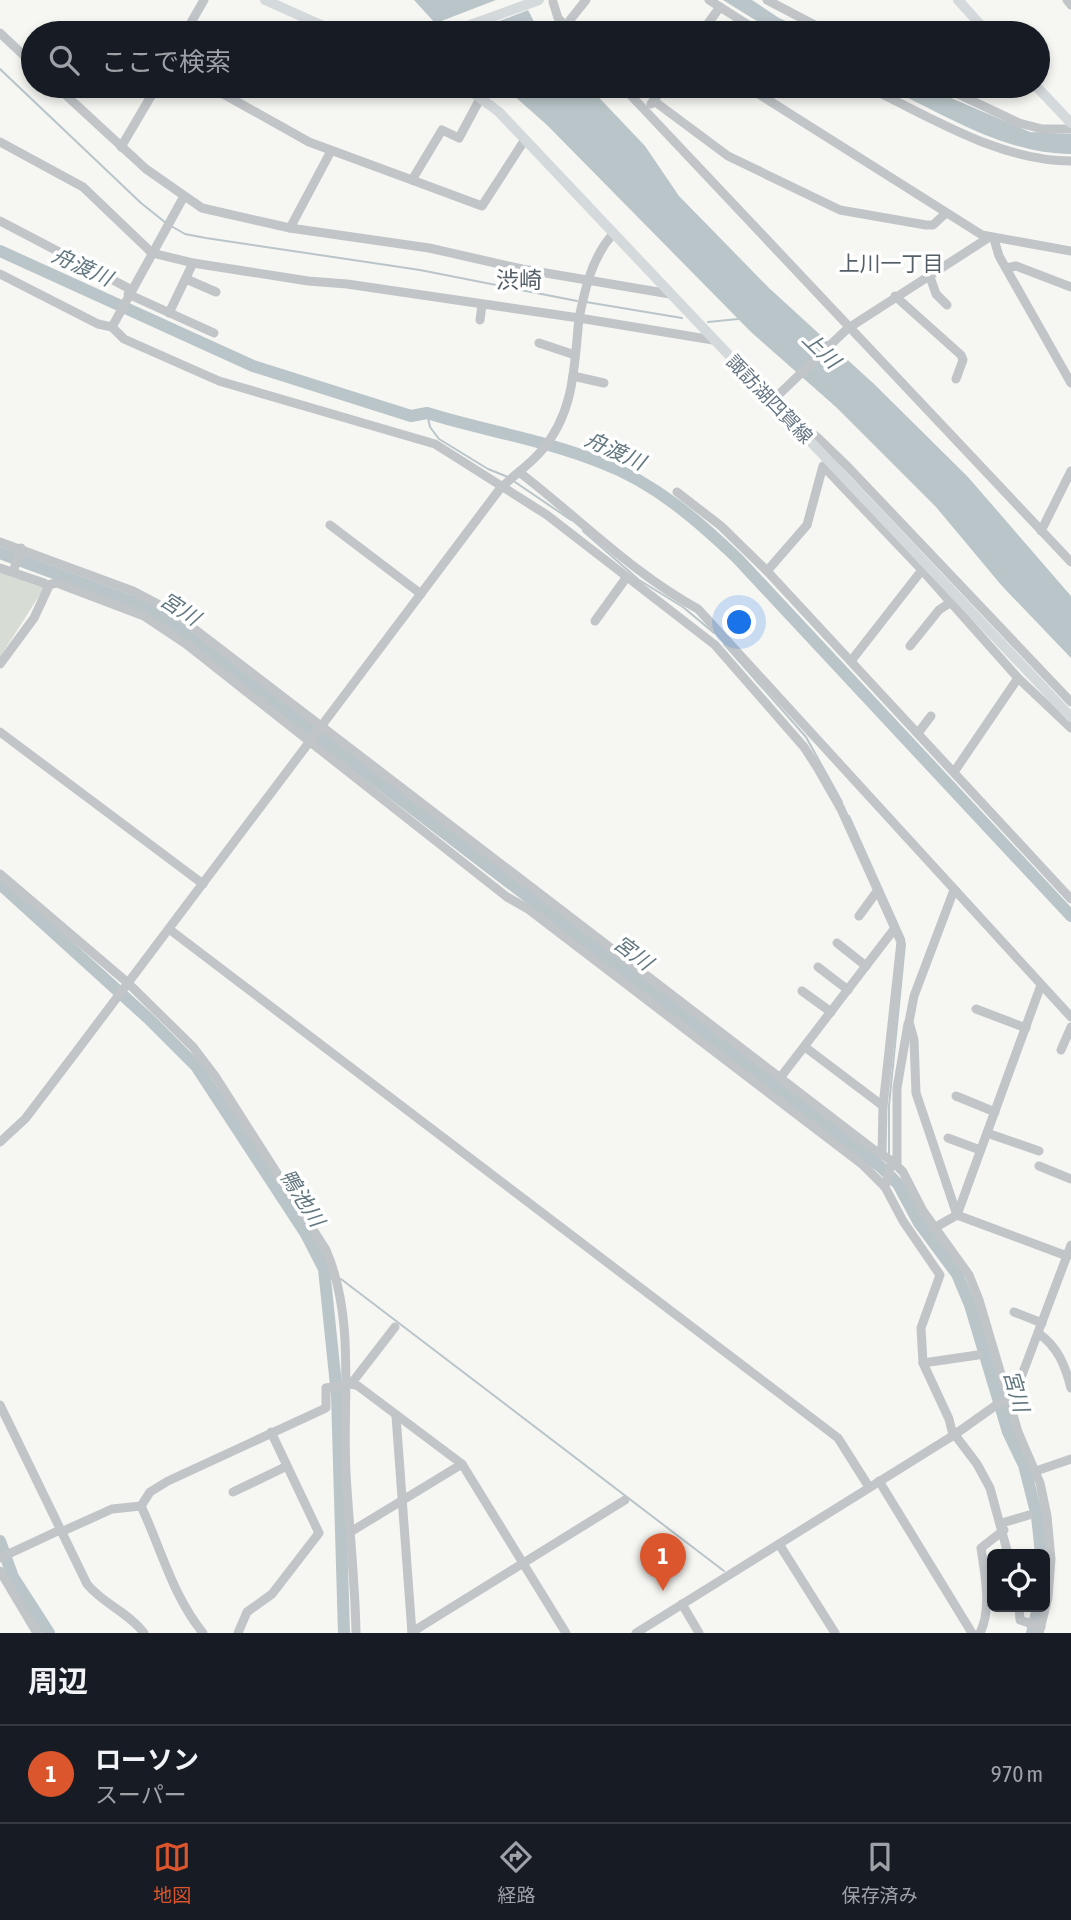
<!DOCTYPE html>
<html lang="ja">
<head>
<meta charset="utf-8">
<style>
  body { margin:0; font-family:"Asap Condensed","Noto Sans JP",sans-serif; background:#20242c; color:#f1f3f6 }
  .controls { position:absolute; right:21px; bottom:21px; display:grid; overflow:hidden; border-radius:10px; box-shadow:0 4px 10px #0003 }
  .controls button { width:63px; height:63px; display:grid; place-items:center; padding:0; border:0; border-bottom:2px solid #363941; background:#171b24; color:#f1f3f6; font:35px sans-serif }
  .you { position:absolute; left:740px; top:623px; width:24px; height:24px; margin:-18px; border:5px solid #fff; border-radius:50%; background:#1a73e8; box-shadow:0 0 0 10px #1a73e833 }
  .badge { display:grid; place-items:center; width:46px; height:46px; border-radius:50%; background:#db562d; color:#fff; font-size:23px; font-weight:700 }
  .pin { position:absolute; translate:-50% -58px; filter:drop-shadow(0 2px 4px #0008) }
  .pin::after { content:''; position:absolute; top:37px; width:24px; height:21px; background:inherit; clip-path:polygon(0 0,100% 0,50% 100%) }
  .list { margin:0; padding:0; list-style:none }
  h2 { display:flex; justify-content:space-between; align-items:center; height:91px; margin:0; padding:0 28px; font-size:30px }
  h2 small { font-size:23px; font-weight:400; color:#9ea1a6 }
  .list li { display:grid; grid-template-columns:46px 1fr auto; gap:21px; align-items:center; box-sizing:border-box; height:98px; padding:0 28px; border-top:2px solid #363941 }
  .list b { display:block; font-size:26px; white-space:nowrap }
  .list p { margin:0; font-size:23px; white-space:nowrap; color:#9ea1a6 }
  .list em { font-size:23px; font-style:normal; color:#9ea1a6 }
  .icon { flex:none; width:38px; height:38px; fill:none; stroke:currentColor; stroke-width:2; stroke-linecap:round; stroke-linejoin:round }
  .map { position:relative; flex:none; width:1071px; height:1633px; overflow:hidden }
  .search { position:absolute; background:#171b24; box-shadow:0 4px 10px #0003; left:21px; right:21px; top:21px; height:77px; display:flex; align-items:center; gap:18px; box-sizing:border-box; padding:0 24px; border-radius:38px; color:#9ea1a6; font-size:26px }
  .sheet { height:189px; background:#171b24 }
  nav { display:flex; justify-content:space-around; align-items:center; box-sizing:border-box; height:98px; border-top:2px solid #363941; background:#171b24; font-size:19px; color:#9ea1a6 }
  nav a { display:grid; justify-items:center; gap:4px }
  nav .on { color:#db562d }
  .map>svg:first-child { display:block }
</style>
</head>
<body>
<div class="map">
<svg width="1071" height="1633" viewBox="0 0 1071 1633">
  <rect width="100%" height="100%" fill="#f6f6f3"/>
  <polygon fill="#d7ddd4" points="0,572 42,586 43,590 0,657"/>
  <g fill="#b9c5c9">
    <polygon points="414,0 528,0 528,10 540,33 451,33 435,23"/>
    <polygon points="723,0 752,0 779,18 813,33 776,33"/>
    <polygon points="503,86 588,86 645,146 679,196 769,288 874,384 968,477 1071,596 1071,658 1002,586 936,507 836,407 751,332 547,125"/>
    <path d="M884 86H923L1030 132 1071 134V154C1005 154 943 114 884 86Z"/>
  </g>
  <polygon fill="#f6f6f3" points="496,0 531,0 531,9 467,33 445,33 431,25"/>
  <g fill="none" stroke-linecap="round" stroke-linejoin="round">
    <g stroke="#b9c5c9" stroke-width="2">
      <polyline points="0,69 141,203 166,223"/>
      <polyline points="171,226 185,234 206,238 420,270 577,301"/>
      <polyline points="586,302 682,318"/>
      <polyline points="708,322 738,319"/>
      <polyline points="427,413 430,427 439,439 488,469 508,477"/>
      <polyline points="515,482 571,520"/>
      <polyline points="583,531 639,580 683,607 714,633"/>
      <polyline points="724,644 806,737 842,802"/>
      <polyline points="849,816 904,939"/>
      <polyline points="889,1154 889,1106 905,944"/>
      <polyline points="324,1269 330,1271"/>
      <polyline points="341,1279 724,1571"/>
    </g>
    <g stroke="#b9c5c9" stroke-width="12">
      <path d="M0 251 253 366 411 416 427 413C485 431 546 440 602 463 655 483 697 520 737 558L1071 916"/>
      <polyline points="0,553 146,607 161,616 881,1167 898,1184 919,1223 957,1274 970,1305 1008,1432 1024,1465 1037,1516 1041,1554"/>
      <polyline points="0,884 149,1019 196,1066 306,1234 324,1269 337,1395 344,1633"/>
      <polyline points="0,1541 13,1577 49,1633"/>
      <polyline points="1032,1633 1038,1607"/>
    </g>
    <g stroke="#c1c5c8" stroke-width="9">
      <polyline points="709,0 761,33"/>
      <polyline points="767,0 830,33"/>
      <polyline points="1067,0 1071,5"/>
      <polyline points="553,2 558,18 572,33"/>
      <polyline points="0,33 33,64"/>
      <polyline points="185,33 204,0"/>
      <polyline points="574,33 570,20 586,0"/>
      <polyline points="701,33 720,7"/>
      <polyline points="56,86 146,169 202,208 290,228 429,248 522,269 670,294"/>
      <polyline points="209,86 309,142 412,180"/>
      <polyline points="622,86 1071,562"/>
      <polyline points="746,86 982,235 1071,251"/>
      <path d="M865 86C930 116 998 161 1071 161"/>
      <polyline points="941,86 1019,123 1042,129 1071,129"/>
      <polyline points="481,97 459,138 442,130 412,180 482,206 524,141"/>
      <polyline points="654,101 728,156 840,210 926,225 933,225 946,213"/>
      <polyline points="651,104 664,86"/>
      <path d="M0 142 83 187 152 253 193 263 308 281 347 284 579 318C585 289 592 257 613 234"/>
      <polyline points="121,147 157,86"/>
      <polyline points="0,221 130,289"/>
      <polyline points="290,228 331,151"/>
      <polyline points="994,239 999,256 1071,383"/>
      <polyline points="1006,268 1016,266 1071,287"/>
      <polyline points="0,274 98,324 112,327 124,339 219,381 435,444 547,515 715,645 804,747 817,767 841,809 901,942 883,1106 882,1155"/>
      <polyline points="929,274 936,294 947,305"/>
      <polyline points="186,279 216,292"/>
      <polyline points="128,294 214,333"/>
      <polyline points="895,296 961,355 963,360 956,379"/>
      <polyline points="169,313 193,263"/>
      <polyline points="480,320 482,305"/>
      <polyline points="112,327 183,198"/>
      <polyline points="539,343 575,355"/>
      <polyline points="573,376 604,383"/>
      <polyline points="772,401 847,329 988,238"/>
      <polyline points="799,426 817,437 848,467 1071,702"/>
      <path d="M519 472C578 517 632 573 698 609L1071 1017"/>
      <polyline points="677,492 721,526 767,571 1071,899"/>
      <polyline points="330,525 421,594"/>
      <polyline points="1041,531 1071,471"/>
      <polyline points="0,542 133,591 171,611 873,1149 892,1161 903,1172 923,1211 969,1275 979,1300 1018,1432 1040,1483 1047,1516 1051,1559 1048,1598 1039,1633"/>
      <polyline points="0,568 44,583 48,588 34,618 0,664"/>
      <polyline points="767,571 807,525 823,466 922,570 1018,678 1071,728"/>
      <polyline points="13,572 21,548"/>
      <polyline points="47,585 57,583 144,616 186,644 507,897 528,909 863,1165 885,1187 903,1221 940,1275 921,1328 923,1363 949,1419 952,1431 977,1464 990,1488 1008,1554"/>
      <polyline points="595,621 626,578"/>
      <polyline points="910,646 939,610 951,602"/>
      <polyline points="851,661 922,570"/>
      <polyline points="0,732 203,884"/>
      <polyline points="918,733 931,716"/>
      <polyline points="954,772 1018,678"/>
      <path d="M0 874 128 983 193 1047 215 1076 326 1250C356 1320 342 1399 346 1473 349 1526 355 1579 356 1633"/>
      <polyline points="954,890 914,996 909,1022 914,1040 916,1093 957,1215"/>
      <polyline points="859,916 878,890"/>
      <polyline points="169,929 838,1438 869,1487"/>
      <polyline points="837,943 866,966"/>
      <polyline points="818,967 848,990"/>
      <polyline points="802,991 831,1012"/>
      <polyline points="976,1009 1026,1028"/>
      <polyline points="805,1047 883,1106"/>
      <polyline points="1061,1050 1071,1027"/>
      <polyline points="780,1078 895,928"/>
      <polyline points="956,1096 995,1112"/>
      <polyline points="987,1133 1039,1151"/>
      <polyline points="948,1138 980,1150"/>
      <path d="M0 1142 25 1119 76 1052 499 490C512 476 530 465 542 450 575 411 574 366 579 318L713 340"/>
      <polyline points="897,1164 897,1088 908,1024"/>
      <polyline points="1039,1166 1071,1179"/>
      <polyline points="885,1187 892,1161"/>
      <polyline points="957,1215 1067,1256"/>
      <polyline points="934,1228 957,1215 1041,985"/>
      <polyline points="1014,1312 1042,1323"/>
      <path d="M1038 1333C1058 1347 1065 1365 1071 1388"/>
      <polyline points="923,1363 978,1355"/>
      <polyline points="351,1384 358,1386 462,1464 566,1633"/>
      <path d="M0 1405 87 1584C103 1604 128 1612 144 1633"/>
      <polyline points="396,1416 412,1633"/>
      <polyline points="1036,1471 1071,1459"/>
      <polyline points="879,1481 972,1633"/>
      <polyline points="233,1492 287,1466"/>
      <polyline points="141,1506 150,1492 168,1481 326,1408 326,1388 351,1384 395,1327"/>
      <path d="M141 1506C161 1548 172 1595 203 1633"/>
      <polyline points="1002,1523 1029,1515"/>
      <polyline points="352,1531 462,1464"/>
      <polyline points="61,1532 112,1509 141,1506"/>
      <polyline points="779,1544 835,1633"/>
      <polyline points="0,1558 60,1530"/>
      <polyline points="0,1571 37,1633"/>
      <polyline points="682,1604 699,1633"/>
      <polyline points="1019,1607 1020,1620 1041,1627"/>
      <polyline points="412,1632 625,1500"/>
      <polyline points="238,1633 247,1612 272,1594 319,1533 271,1432"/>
      <polyline points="636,1633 954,1435 1009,1396 1022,1375 1071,1245"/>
      <path d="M980 1633C992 1609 985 1574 981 1548L1004 1530"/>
    </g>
    <g stroke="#d4d9dc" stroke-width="10">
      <polyline points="265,0 339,33"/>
      <polyline points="958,0 988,33"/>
      <polyline points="448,33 539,0"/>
      <polyline points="464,86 499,112 1071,717"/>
      <polyline points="1036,86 1071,123"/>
    </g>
  </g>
  <g text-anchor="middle" stroke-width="7" stroke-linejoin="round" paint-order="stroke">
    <g font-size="19" fill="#667683" stroke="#fff">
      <text transform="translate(770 399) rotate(46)" y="7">諏訪湖四賀線</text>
    </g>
    <g font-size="21" fill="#545f68" stroke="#fff">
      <text x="891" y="271">上川一丁目</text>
    </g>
    <g font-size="21" font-style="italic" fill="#62777f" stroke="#fff">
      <text transform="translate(82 267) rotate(24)" y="7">舟渡川</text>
      <text transform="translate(821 350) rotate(44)" y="7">上川</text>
      <text transform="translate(615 451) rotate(24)" y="7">舟渡川</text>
      <text transform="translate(180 609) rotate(33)" y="7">宮川</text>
      <text transform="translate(633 953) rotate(37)" y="7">宮川</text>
      <text transform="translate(302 1198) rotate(58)" y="7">鴨池川</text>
      <text transform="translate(1016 1391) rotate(74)" y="7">宮川</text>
    </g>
    <g font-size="23" fill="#545f68" stroke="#fff">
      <text x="519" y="288">渋崎</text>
    </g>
  </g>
</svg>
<div class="controls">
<button><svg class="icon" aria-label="locate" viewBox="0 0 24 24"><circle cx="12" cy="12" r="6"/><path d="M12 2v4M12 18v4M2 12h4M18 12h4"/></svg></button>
</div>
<div class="you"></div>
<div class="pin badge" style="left:663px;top:1591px">1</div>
<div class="search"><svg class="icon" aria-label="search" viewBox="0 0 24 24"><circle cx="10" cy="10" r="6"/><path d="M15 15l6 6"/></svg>ここで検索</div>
</div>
<section class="sheet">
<h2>周辺<small></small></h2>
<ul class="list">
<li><span class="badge">1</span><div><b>ローソン</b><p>スーパー</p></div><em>970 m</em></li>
</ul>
</section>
<nav>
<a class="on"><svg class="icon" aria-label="map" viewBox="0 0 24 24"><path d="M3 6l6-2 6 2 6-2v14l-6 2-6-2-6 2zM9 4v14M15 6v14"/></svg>地図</a>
<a><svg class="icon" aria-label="directions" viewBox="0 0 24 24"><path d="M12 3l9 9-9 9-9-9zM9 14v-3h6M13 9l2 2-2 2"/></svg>経路</a>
<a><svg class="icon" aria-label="saved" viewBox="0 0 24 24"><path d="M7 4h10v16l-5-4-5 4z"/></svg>保存済み</a>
</nav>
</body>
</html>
